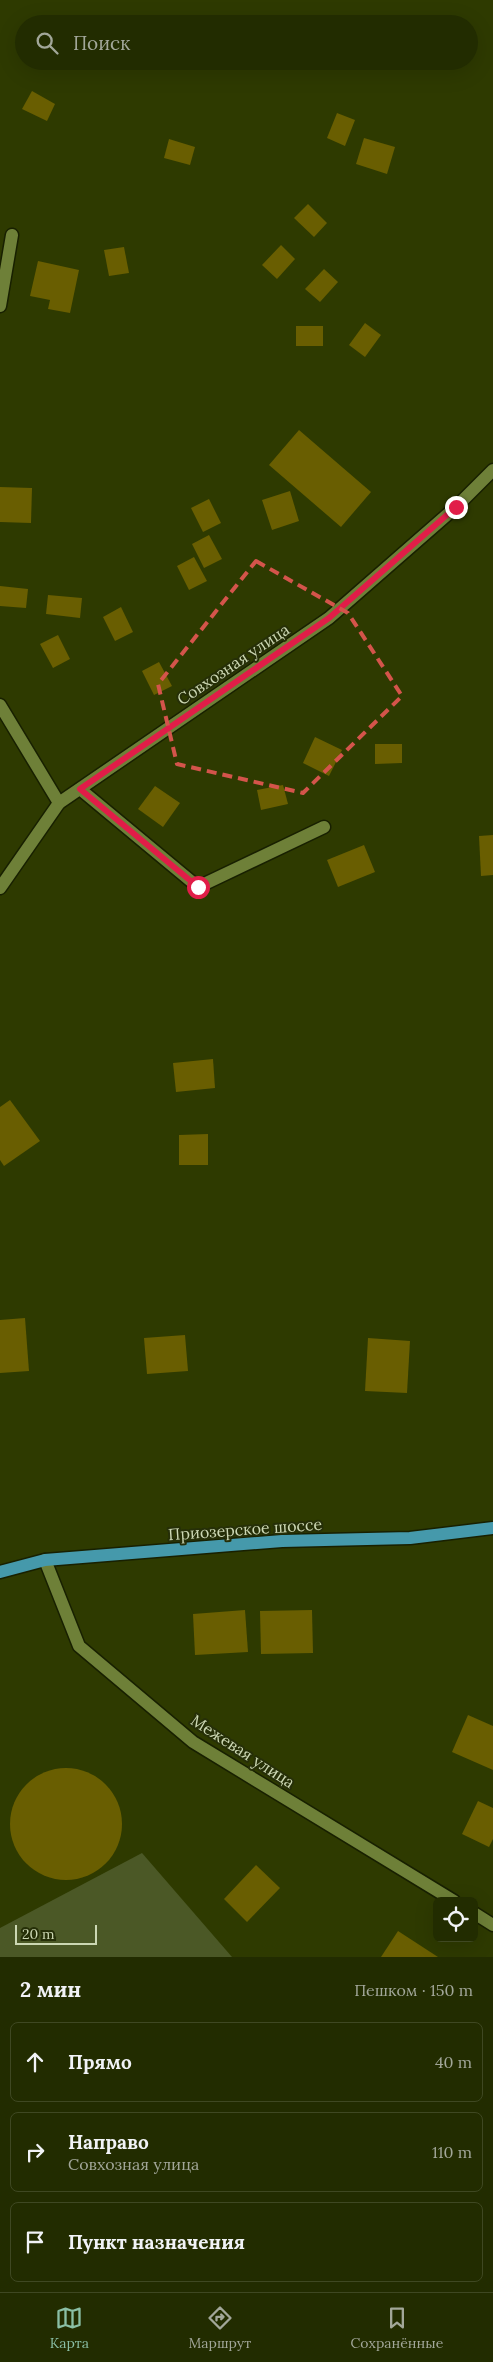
<!DOCTYPE html>
<html lang="ru">
<head>
<meta charset="utf-8">
<style>
  body { margin:0; font-family:Lora,serif; background:#2e380f; color:#f1f3f6 }
  .controls { position:absolute; right:15px; bottom:15px; display:grid; overflow:hidden; border-radius:8px; box-shadow:0 5px 20px #0002 }
  .controls button { width:45px; height:45px; display:grid; place-items:center; padding:0; border:0; border-bottom:1px solid #3f4822; background:#222c00; color:#f1f3f6; font:25px sans-serif }
  .scale { position:absolute; left:15px; bottom:12px; width:82px; box-sizing:border-box; padding-left:5px; border:2px solid #ccd7b3; border-top:0; font-size:14px; line-height:18px; white-space:nowrap; color:#ccd7b3; -webkit-text-stroke:4px #262f08; paint-order:stroke }
  .stop { position:absolute; width:15px; height:15px; margin:-11px; border:4px solid #e11d48; border-radius:50%; background:#fff }
  .stop.end { background:#e11d48; border-color:#fff; box-shadow:0 1px 5px #0008 }
  .list { margin:0; padding:0; list-style:none }
  h2 { display:flex; justify-content:space-between; align-items:center; height:65px; margin:0; padding:0 20px; font-size:21px }
  h2 small { font-size:16px; font-weight:400; color:#a2a799 }
  .list li { display:grid; grid-template-columns:32px 1fr auto; gap:15px; align-items:center; box-sizing:border-box; height:80px; margin:0 10px 10px; padding:0 10px; border:1px solid #3f4822; border-radius:8px }
  .list b { display:block; font-size:19px; white-space:nowrap }
  .list p { margin:0; font-size:16px; white-space:nowrap; color:#a2a799 }
  .list em { font-size:16px; font-style:normal; color:#a2a799 }
  .icon { flex:none; width:28px; height:28px; fill:none; stroke:currentColor; stroke-width:2; stroke-linecap:round; stroke-linejoin:round }
  .map { position:relative; flex:none; width:493px; height:1957px; overflow:hidden }
  .search { position:absolute; background:#222c00; box-shadow:0 5px 20px #0002; left:15px; right:15px; top:15px; height:55px; display:flex; align-items:center; gap:12px; box-sizing:border-box; padding:0 18px; border-radius:28px; color:#a2a799; font-size:19px }
  .sheet { height:335px; background:#222c00 }
  nav { display:flex; justify-content:space-around; align-items:center; box-sizing:border-box; height:70px; border-top:1px solid #3f4822; background:#222c00; font-size:14px; color:#a2a799 }
  nav a { display:grid; justify-items:center; gap:2px }
  nav .on { color:#8abfa5 }
  .map>svg:first-child { display:block }
</style>
</head>
<body>
<div class="map">
<svg width="493" height="1957" viewBox="0 0 493 1957">
  <rect width="100%" height="100%" fill="#2e3a00"/>
  <polygon fill="#4b5826" points="142,1853 232,1957 0,1957 0,1928"/>
  <g fill="#695e01">
    <polygon points="394,61 413,61 412,66"/>
    <polygon points="32,91 55,104 47,121 22,109"/>
    <polygon points="337,113 355,120 345,146 327,138"/>
    <polygon points="364,138 395,147 387,174 356,164"/>
    <polygon points="169,139 195,147 190,165 164,158"/>
    <polygon points="308,204 327,223 314,237 294,218"/>
    <polygon points="281,245 295,259 277,279 262,265"/>
    <polygon points="124,247 129,273 109,276 104,250"/>
    <polygon points="38,261 79,270 70,313 48,309 50,300 30,296"/>
    <polygon points="324,269 338,282 320,302 305,289"/>
    <polygon points="365,323 381,335 365,357 349,345"/>
    <rect x="296" y="326" width="27" height="20"/>
    <polygon points="299,430 371,492 341,527 269,465"/>
    <polygon points="0,487 32,488 31,523 0,522"/>
    <polygon points="290,491 299,521 272,530 262,500"/>
    <polygon points="209,499 221,523 203,532 191,508"/>
    <polygon points="209,535 222,559 204,568 192,544"/>
    <polygon points="194,557 207,581 189,590 177,566"/>
    <polygon points="0,586 28,589 26,608 0,606"/>
    <polygon points="48,595 82,598 80,618 46,614"/>
    <polygon points="121,607 133,632 115,641 103,617"/>
    <polygon points="58,635 70,659 53,668 40,644"/>
    <polygon points="159,662 172,686 154,695 142,671"/>
    <polygon points="315,737 342,750 329,776 303,763"/>
    <polygon points="375,744 402,744 402,763 375,764"/>
    <polygon points="283,785 288,804 261,810 257,790"/>
    <polygon points="155,786 180,803 163,827 138,809"/>
    <polygon points="493,835 493,875 481,876 479,836"/>
    <polygon points="364,845 375,872 338,887 327,860"/>
    <polygon points="213,1059 215,1088 176,1092 173,1063"/>
    <polygon points="10,1100 40,1141 4,1166 0,1160 0,1107"/>
    <polygon points="208,1134 208,1165 179,1165 179,1135"/>
    <polygon points="25,1318 29,1371 0,1373 0,1320"/>
    <polygon points="185,1335 188,1371 147,1374 144,1338"/>
    <polygon points="368,1338 410,1341 407,1393 365,1391"/>
    <polygon points="245,1610 248,1652 195,1655 193,1614"/>
    <polygon points="312,1610 313,1653 261,1654 260,1611"/>
    <polygon points="468,1715 493,1726 493,1770 452,1752"/>
    <circle cx="66" cy="1824" r="56"/>
    <polygon points="478,1801 493,1808 493,1839 489,1847 462,1834"/>
    <polygon points="256,1865 280,1888 247,1922 224,1899"/>
    <polygon points="398,1931 438,1957 381,1957"/>
  </g>
  <g fill="none" stroke-linecap="round" stroke-linejoin="round">
    <g stroke="#182000" stroke-width="15">
      <g id="minor">
        <polyline points="0,306 12,235"/>
        <polyline points="0,705 59,803"/>
        <polyline points="80,789 198,887 324,827"/>
        <polyline points="0,888 59,803 329,618 456,507 493,470"/>
        <polyline points="45,1560 79,1646 193,1742 454,1901"/>
        <polyline points="474,1913 493,1925"/>
      </g>
    </g>
    <g stroke="#182000" stroke-width="15">
      <polyline id="major" points="0,1572 45,1560 282,1541 410,1538 493,1528"/>
    </g>
    <use href="#minor" stroke="#6e8038" stroke-width="12"/>
    <use href="#major" stroke="#4599ab" stroke-width="12"/>
  </g>
  <g fill="none" stroke-linecap="round" stroke-linejoin="round">
    <polyline stroke="#e11d48" stroke-width="6" points="198,887 80,789 329,618 456,507"/>
  </g>
  <path fill="none" stroke="#d4544b" stroke-width="4" stroke-dasharray="10 6" stroke-linejoin="round" d="M256 561 348 613 402 696 303 793 177 764 158 684Z"/>
  <g text-anchor="middle" stroke-width="4" stroke-linejoin="round" paint-order="stroke">
    <g font-size="16" fill="#ccd7b3" stroke="#262f08">
      <text transform="translate(233 664) rotate(-34)" y="6">Совхозная улица</text>
      <text transform="translate(245 1529) rotate(-4)" y="6">Приозерское шоссе</text>
      <text transform="translate(243 1751) rotate(33)" y="6">Межевая улица</text>
    </g>
  </g>
</svg>
<div class="controls">
<button><svg class="icon" aria-label="locate" viewBox="0 0 24 24"><circle cx="12" cy="12" r="6"/><path d="M12 2v4M12 18v4M2 12h4M18 12h4"/></svg></button>
</div>
<div class="scale">20 m</div>
<div class="stop" style="left:198px;top:887px"></div>
<div class="stop end" style="left:456px;top:507px"></div>
<div class="search"><svg class="icon" aria-label="search" viewBox="0 0 24 24"><circle cx="10" cy="10" r="6"/><path d="M15 15l6 6"/></svg>Поиск</div>
</div>
<section class="sheet">
<h2>2 мин<small>Пешком · 150 m</small></h2>
<ul class="list">
<li><svg class="icon" aria-label="ahead" viewBox="0 0 24 24"><path d="M12 20V5M6 11l6-6 6 6"/></svg><div><b>Прямо</b></div><em>40 m</em></li>
<li><svg class="icon" aria-label="right" viewBox="0 0 24 24"><path d="M7 20v-9h11M14 6l5 5-5 5"/></svg><div><b>Направо</b><p>Совхозная улица</p></div><em>110 m</em></li>
<li><svg class="icon" aria-label="arrive" viewBox="0 0 24 24"><path d="M6 21V4h12l-3 4 3 4H6"/></svg><div><b>Пункт назначения</b></div></li>
</ul>
</section>
<nav>
<a class="on"><svg class="icon" aria-label="map" viewBox="0 0 24 24"><path d="M3 6l6-2 6 2 6-2v14l-6 2-6-2-6 2zM9 4v14M15 6v14"/></svg>Карта</a>
<a><svg class="icon" aria-label="directions" viewBox="0 0 24 24"><path d="M12 3l9 9-9 9-9-9zM9 14v-3h6M13 9l2 2-2 2"/></svg>Маршрут</a>
<a><svg class="icon" aria-label="saved" viewBox="0 0 24 24"><path d="M7 4h10v16l-5-4-5 4z"/></svg>Сохранённые</a>
</nav>
</body>
</html>
